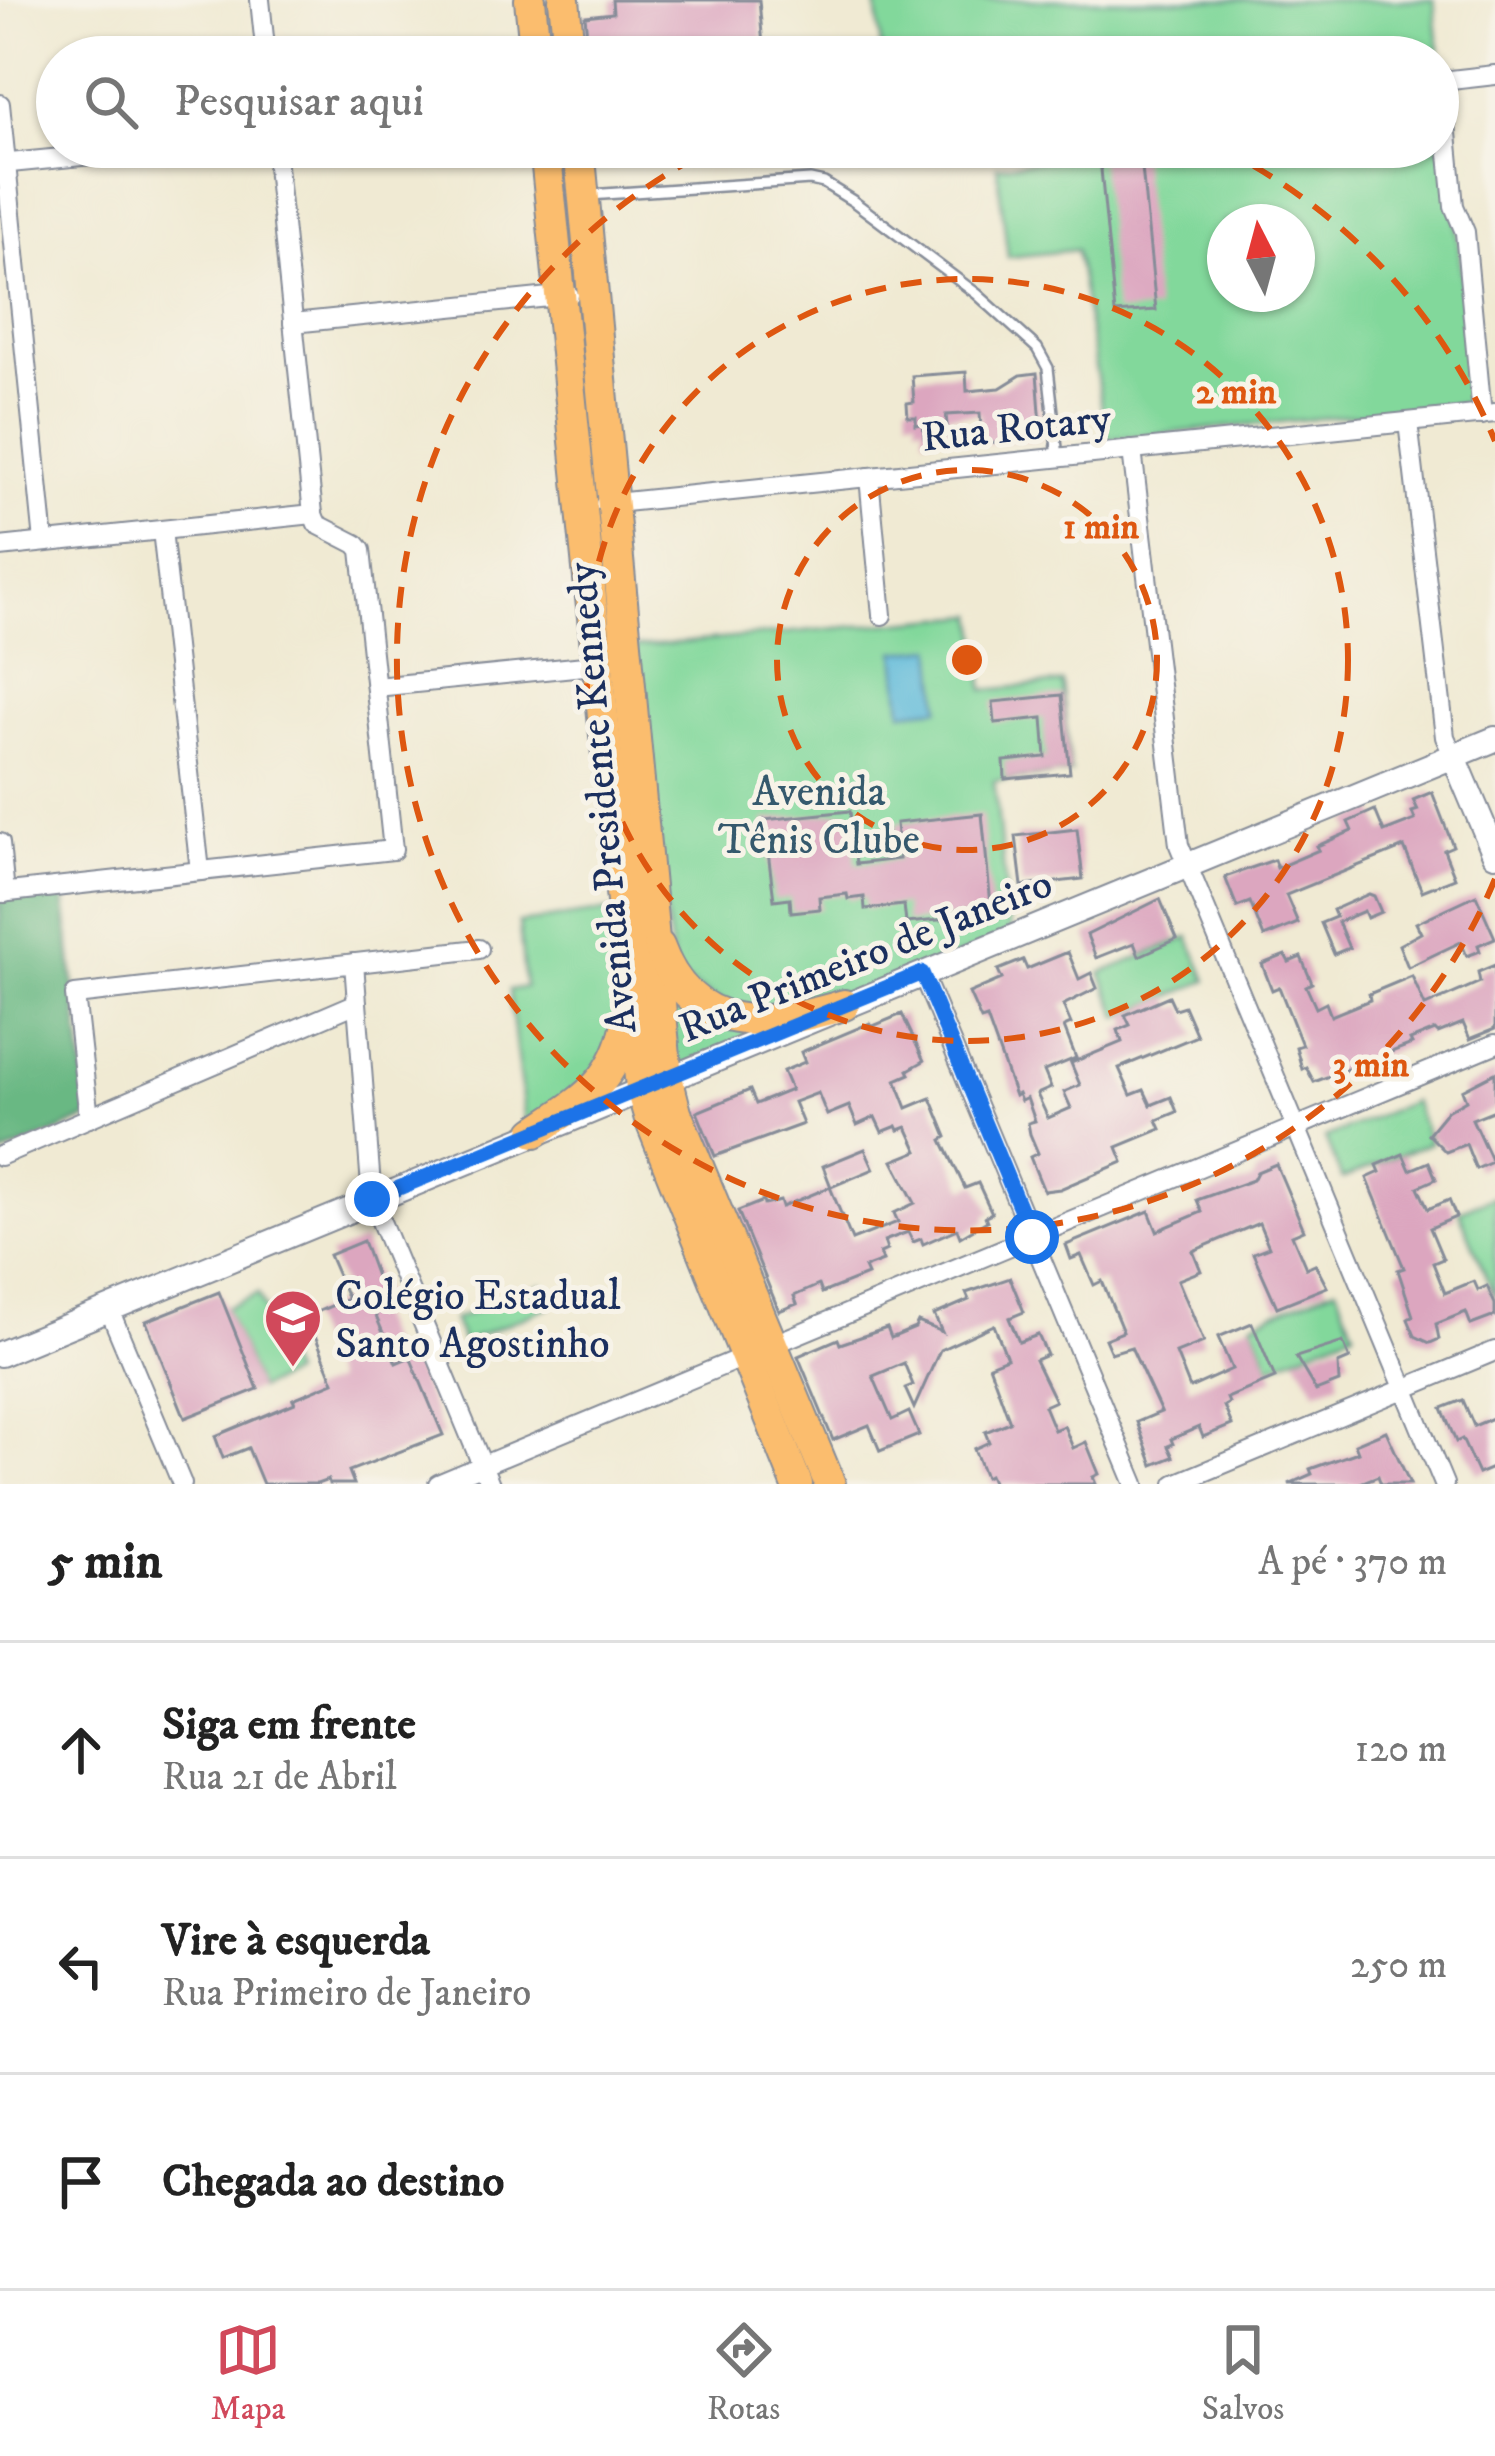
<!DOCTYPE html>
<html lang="pt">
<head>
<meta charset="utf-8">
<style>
  body { margin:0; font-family:"IM FELL DW Pica",serif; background:#f6f6f6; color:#222 }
  .compass { position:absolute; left:1207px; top:204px; width:108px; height:108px; border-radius:50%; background:#fff; box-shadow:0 3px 9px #0004; rotate:354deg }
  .stop { position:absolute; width:36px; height:36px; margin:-27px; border:9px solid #1a73e8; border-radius:50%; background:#fff }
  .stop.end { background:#1a73e8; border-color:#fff; box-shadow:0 3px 12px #0008 }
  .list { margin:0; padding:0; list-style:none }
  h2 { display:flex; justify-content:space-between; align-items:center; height:156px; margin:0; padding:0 48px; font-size:51px }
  h2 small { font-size:39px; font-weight:400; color:#767676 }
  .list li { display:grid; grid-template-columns:78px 1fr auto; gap:36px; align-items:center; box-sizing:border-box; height:216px; padding:0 48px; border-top:3px solid #e0e0e0 }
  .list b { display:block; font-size:45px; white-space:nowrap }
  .list p { margin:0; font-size:39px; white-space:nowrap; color:#767676 }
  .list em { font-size:39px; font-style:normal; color:#767676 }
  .icon { flex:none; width:66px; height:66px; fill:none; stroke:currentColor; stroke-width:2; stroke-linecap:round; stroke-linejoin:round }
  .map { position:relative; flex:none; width:1495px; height:1484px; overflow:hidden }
  .search { position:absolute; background:#fff; box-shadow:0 3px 9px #0004; left:36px; right:36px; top:36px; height:132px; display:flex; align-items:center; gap:30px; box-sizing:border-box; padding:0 42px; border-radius:66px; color:#767676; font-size:45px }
  .sheet { height:804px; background:#fff }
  nav { display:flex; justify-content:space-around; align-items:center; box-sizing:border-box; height:168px; border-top:3px solid #e0e0e0; background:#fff; font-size:33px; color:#767676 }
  nav a { display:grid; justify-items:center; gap:6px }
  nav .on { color:#d1495b }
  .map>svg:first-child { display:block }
</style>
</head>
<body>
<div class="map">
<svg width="1495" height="1484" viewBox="0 0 1495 1484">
  <rect width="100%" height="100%" fill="#f7f3e8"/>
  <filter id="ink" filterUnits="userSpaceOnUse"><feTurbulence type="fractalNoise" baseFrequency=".00833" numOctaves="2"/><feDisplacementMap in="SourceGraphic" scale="24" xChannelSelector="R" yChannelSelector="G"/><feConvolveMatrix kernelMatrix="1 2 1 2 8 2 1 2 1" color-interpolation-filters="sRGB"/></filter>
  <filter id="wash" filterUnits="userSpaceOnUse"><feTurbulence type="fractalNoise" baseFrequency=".004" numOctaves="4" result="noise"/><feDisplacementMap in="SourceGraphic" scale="48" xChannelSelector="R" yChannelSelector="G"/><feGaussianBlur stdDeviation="2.7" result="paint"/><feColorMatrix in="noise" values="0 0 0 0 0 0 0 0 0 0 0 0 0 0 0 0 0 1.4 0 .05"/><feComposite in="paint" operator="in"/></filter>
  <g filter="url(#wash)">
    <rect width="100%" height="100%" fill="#f0ead3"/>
    <g fill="#82d89b" stroke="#4e847c" stroke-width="3" fill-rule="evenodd">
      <path d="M876 0H1434L1475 403 1107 439 1076 250 1008 257 997 166 1064 158 1063 147H1438V57H882ZM1225 222H1297V294H1225Z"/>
      <polygon points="976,615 984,690 1062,683 1070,773 994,781 1011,937 773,1023 675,979 627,648"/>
      <polygon points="618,910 622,1022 607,1065 526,1130 509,990 525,987 519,923"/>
      <polygon points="1189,937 1207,981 1119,1017 1101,973"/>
      <polygon points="661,966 771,1030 673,1070"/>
      <polygon points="1413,1101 1430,1143 1342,1179 1325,1138"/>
      <polygon points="1495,1196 1495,1298 1459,1211"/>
      <polygon points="541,1284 550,1306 463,1342 453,1320"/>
      <polygon points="1336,1287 1354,1331 1270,1366 1252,1322"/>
      <polygon points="258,1294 291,1374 258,1389 225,1308"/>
    </g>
    <polygon fill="#69b883" stroke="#427470" stroke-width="3" points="63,886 89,1118 0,1156 0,893"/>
    <polygon fill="#5bb9d9" stroke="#3b749c" stroke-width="3" points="934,648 940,708 902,712 896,652"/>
    <g id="blocks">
      <g fill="#dca6bf">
        <polygon points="612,0 759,0 764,57 589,57 585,16 613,13"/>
        <polygon points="1116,147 1140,147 1156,310 1115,313 1099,149"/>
        <polygon points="966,372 967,391 1000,388 1021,375 1037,373 1042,439 982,443 980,413 946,415 948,436 924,438 923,424 916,425 916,417 908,417 907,403 914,402 912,376"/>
        <polygon points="1062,695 1070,773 1005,779 1004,761 1046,757 1043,718 995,723 993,702"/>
        <polygon points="1432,792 1453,846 1444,850 1455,878 1422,891 1404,847 1286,895 1298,923 1264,937 1250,902 1237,907 1225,877 1274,860 1277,868 1319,850 1317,846 1352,831 1348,822 1375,810 1384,832 1415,820 1412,812 1418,810 1413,800"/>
        <polygon points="850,811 856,864 899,859 896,823 982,814 992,915 906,923 904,905 865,909 864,897 848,899 847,894 819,897 820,909 791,912 790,898 774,900 764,820"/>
        <polygon points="1077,829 1083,879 1022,886 1016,836"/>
        <polygon points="1369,894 1374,896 1381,912 1367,918 1364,911 1338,922 1349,948 1334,954 1321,923 1336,917 1333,910"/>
        <polygon points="1476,895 1495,938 1478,945 1480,951 1467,956 1461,942 1408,967 1399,945 1421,933 1416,923"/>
        <polygon points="1160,899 1177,939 1139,956 1134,943 1096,958 1087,935"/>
        <polygon points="1068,952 1079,979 1091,973 1097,988 1063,1005 1071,1024 1064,1027 1076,1058 1044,1071 1051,1088 1037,1094 1048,1118 1071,1108 1064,1092 1080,1085 1071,1063 1122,1042 1118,1030 1130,1025 1125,1015 1169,996 1175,1009 1184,1006 1197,1036 1119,1068 1131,1095 1144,1090 1151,1105 1171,1097 1177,1112 1157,1120 1161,1129 1117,1147 1123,1162 1060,1189 1044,1191 1030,1157 1038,1153 1030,1134 1028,1123 1035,1121 1027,1098 1021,1101 1018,1094 1015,1096 987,1018 981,1020 969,993 1002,979 998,970 1023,960 1027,969"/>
        <polygon points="1285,955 1289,962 1301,957 1312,983 1306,986 1316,1008 1326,1003 1331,1016 1370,1000 1369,994 1412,976 1425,1006 1480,982 1478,972 1495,965 1495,1029 1470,1039 1463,1023 1438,1033 1435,1030 1410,1040 1412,1044 1314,1082 1306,1067 1302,1069 1296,1047 1302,1045 1279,987 1272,990 1262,964"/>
        <polygon points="902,1014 924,1061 908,1070 910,1074 896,1080 907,1108 931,1098 947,1137 942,1140 965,1188 978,1183 992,1213 985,1216 987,1221 960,1237 957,1229 923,1244 921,1239 913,1242 908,1232 884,1241 887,1250 880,1253 883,1261 864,1268 867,1275 822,1293 819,1285 794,1296 797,1304 779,1311 738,1211 763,1201 764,1205 780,1201 782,1207 830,1187 852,1240 898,1222 894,1213 915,1203 893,1161 918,1151 907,1127 899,1130 897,1126 882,1132 875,1117 857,1125 849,1106 827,1115 818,1093 794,1102 803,1124 715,1156 697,1112 750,1090 756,1104 791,1090 783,1071 805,1062 801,1052 870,1023 871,1027"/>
        <polygon points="1495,1073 1495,1110 1472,1119 1492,1162 1476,1169 1466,1144 1446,1152 1428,1134 1447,1111 1466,1100 1462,1090"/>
        <polygon points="865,1149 874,1169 831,1187 823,1166"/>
        <polygon points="1403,1154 1410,1170 1429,1162 1436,1179 1418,1187 1428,1209 1449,1200 1456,1217 1430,1228 1443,1259 1433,1263 1445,1293 1474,1281 1478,1290 1487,1286 1495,1304 1495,1316 1471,1325 1466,1312 1436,1324 1439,1339 1430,1343 1415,1336 1408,1319 1413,1316 1398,1270 1404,1268 1367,1178 1380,1172 1377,1165"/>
        <polygon points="1276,1164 1304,1230 1292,1235 1306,1268 1315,1264 1327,1287 1277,1307 1253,1253 1269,1247 1259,1223 1193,1251 1201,1271 1178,1280 1204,1342 1176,1353 1190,1388 1232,1369 1218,1337 1252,1323 1275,1378 1227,1398 1229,1403 1224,1406 1232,1425 1203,1437 1199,1427 1171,1439 1173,1444 1168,1446 1173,1457 1153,1465 1137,1422 1161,1412 1131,1347 1111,1353 1105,1339 1123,1332 1102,1281 1094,1285 1081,1255 1071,1259 1066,1245 1149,1211 1157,1231 1202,1212 1197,1200 1253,1180 1257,1172"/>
        <polygon points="363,1241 388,1309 375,1314 396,1363 410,1357 443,1435 349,1471 354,1484 329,1484 328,1480 317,1484 263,1484 248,1448 223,1458 215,1436 295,1403 293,1399 334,1382 307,1316 348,1299 329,1255"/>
        <polygon points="1010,1278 1024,1312 1009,1318 1019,1342 1038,1335 1047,1355 1035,1360 1055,1401 1044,1406 1054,1430 1064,1426 1073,1448 1086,1442 1099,1474 1093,1477 1096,1484 993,1484 989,1475 985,1477 974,1449 989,1442 985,1432 1010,1422 989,1365 1007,1358 994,1325 940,1350 914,1408 905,1388 913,1385 904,1363 873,1376 892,1420 909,1412 919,1435 880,1451 869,1425 833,1440 798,1356 838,1339 840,1344 887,1328 891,1338 915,1328 918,1322 942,1332 934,1315 969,1300 966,1293"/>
        <polygon points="219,1292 258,1389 185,1418 146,1321"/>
        <polygon points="1343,1342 1350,1359 1338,1364 1339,1382 1316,1391 1296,1357"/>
        <polygon points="1463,1400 1474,1426 1495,1417 1495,1467 1478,1474 1462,1439 1456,1442 1442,1408"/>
        <polygon points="1386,1431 1410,1484 1381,1484 1378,1476 1358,1484 1289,1484 1312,1474 1310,1469 1358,1452 1355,1444"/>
      </g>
    </g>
  </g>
  <g filter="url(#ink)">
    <use href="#blocks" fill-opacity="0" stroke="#868c98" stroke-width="3"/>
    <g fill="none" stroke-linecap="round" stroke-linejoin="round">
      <g stroke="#868c98" stroke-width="14">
        <polyline id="service" points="589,195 810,180 824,183 853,201 977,294 1037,348 1048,368 1058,457"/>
      </g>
      <g stroke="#868c98" stroke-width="22">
        <g id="minor">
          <polyline points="260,0 266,57"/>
          <polyline points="0,104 44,542"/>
          <polyline points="275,147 313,514"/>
          <polyline points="0,164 174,147"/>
          <polyline points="293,323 569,295"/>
          <polyline points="1482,415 1465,232 1454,206 1442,81 1495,75"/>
          <polyline points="1408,422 1445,737 1454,757"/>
          <polyline points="1132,450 1179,845 1444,1484"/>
          <polyline points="869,477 882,615"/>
          <polyline points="605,504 1495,413"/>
          <polyline points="162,530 200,871"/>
          <polyline points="0,547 313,514"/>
          <polyline points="376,687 604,664"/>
          <polyline points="0,843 5,893"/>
          <polyline points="0,893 393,850 361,550 356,544 317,524 313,514"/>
          <polyline points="354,963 372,1200 490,1484"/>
          <polyline points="922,973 1135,1484"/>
          <polyline points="89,1118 75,995 479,949"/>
          <polyline points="0,1156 357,1003"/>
          <polyline points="109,1309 182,1484"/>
          <polyline points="438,1484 1495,1044"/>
          <polyline points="1175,1484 1495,1351"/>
        </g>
      </g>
      <g stroke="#868c98" stroke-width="28">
        <g id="tertiary">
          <polyline points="1454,757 1495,854"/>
          <polyline points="0,1354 1495,739"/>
        </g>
      </g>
      <g stroke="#868c98" stroke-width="34">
        <g id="primary">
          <polyline points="530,0 536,57"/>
          <polyline points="564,0 570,57"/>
          <polyline points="545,147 641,1088 650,1119 797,1484"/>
          <polyline points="579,147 667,1077 676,1113 830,1484"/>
          <path d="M659 946C692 1036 768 1028 844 1005"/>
          <path d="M535 1132C582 1100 615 1083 627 1023"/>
        </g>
      </g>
      <use href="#service" stroke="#fff" stroke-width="9"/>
      <use href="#minor" stroke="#fff" stroke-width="18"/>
      <use href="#tertiary" stroke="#fff" stroke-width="24"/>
      <use href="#primary" stroke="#fbbd6e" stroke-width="30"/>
    </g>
  </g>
  <g fill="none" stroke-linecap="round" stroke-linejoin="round" filter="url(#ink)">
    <polyline stroke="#1a73e8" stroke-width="15" points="372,1199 922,973 1032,1237"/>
  </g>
  <g fill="none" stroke="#de5710" stroke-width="6" stroke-dasharray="21 15">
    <circle cx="967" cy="660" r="190"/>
    <circle cx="967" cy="660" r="381"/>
    <path d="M1495 879A571 571 0 1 1 712 149M1222 149A571 571 0 0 1 1495 441"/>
  </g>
  <defs>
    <g id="university-pin" transform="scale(3)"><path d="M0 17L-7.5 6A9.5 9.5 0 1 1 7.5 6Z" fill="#d1495b" stroke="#f7f3e8"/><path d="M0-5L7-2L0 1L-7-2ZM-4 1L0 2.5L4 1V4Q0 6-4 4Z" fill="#fff"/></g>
  </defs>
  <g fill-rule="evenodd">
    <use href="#university-pin" x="293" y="1318"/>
  </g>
  <g text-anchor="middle" stroke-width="10" stroke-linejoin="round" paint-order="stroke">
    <g font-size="42" fill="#1b2f5e" stroke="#f7f3e8">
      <text transform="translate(1016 426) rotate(-6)" y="15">Rua Rotary</text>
      <text transform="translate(600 798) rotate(-95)" y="15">Avenida Presidente Kennedy</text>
      <text transform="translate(865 954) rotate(-22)" y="15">Rua Primeiro de Janeiro</text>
    </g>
    <g font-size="42" fill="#35596d" stroke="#f7f3e8">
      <text x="819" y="805">Avenida<tspan x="819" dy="48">Tênis Clube</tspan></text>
    </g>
    <g font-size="42" fill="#1b2f5e" stroke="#f7f3e8" text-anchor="start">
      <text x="335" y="1309">Colégio Estadual<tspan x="335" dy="48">Santo Agostinho</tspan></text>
    </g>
  </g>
  <circle cx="967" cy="660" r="18" fill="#de5710" stroke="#f7f3e8" stroke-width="6"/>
  <g font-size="36" text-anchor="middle" font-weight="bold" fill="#de5710" stroke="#f7f3e8" stroke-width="10" stroke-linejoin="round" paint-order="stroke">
    <text x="1236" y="403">2 min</text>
    <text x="1101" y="538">1 min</text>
    <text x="1371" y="1076">3 min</text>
  </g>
</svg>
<svg class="compass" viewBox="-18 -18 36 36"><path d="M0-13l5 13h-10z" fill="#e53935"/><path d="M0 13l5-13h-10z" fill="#767676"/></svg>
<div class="stop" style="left:1032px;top:1237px"></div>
<div class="stop end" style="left:372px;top:1199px"></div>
<div class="search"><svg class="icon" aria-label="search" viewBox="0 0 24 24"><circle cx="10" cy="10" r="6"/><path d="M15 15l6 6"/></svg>Pesquisar aqui</div>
</div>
<section class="sheet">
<h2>5 min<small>A pé · 370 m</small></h2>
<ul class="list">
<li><svg class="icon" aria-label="ahead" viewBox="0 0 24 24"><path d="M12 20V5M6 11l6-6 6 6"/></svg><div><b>Siga em frente</b><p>Rua 21 de Abril</p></div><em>120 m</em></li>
<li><svg class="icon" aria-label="left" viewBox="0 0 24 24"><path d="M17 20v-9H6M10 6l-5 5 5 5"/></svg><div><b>Vire à esquerda</b><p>Rua Primeiro de Janeiro</p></div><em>250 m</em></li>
<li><svg class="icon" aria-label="arrive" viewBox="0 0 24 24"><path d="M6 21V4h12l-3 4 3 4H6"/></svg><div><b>Chegada ao destino</b></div></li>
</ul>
</section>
<nav>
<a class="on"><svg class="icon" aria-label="map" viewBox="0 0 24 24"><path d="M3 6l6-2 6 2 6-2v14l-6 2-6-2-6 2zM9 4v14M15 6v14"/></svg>Mapa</a>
<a><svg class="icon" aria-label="directions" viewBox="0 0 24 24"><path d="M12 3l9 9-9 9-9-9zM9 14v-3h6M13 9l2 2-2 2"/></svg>Rotas</a>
<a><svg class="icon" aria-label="saved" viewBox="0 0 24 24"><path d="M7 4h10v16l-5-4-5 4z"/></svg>Salvos</a>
</nav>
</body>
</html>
